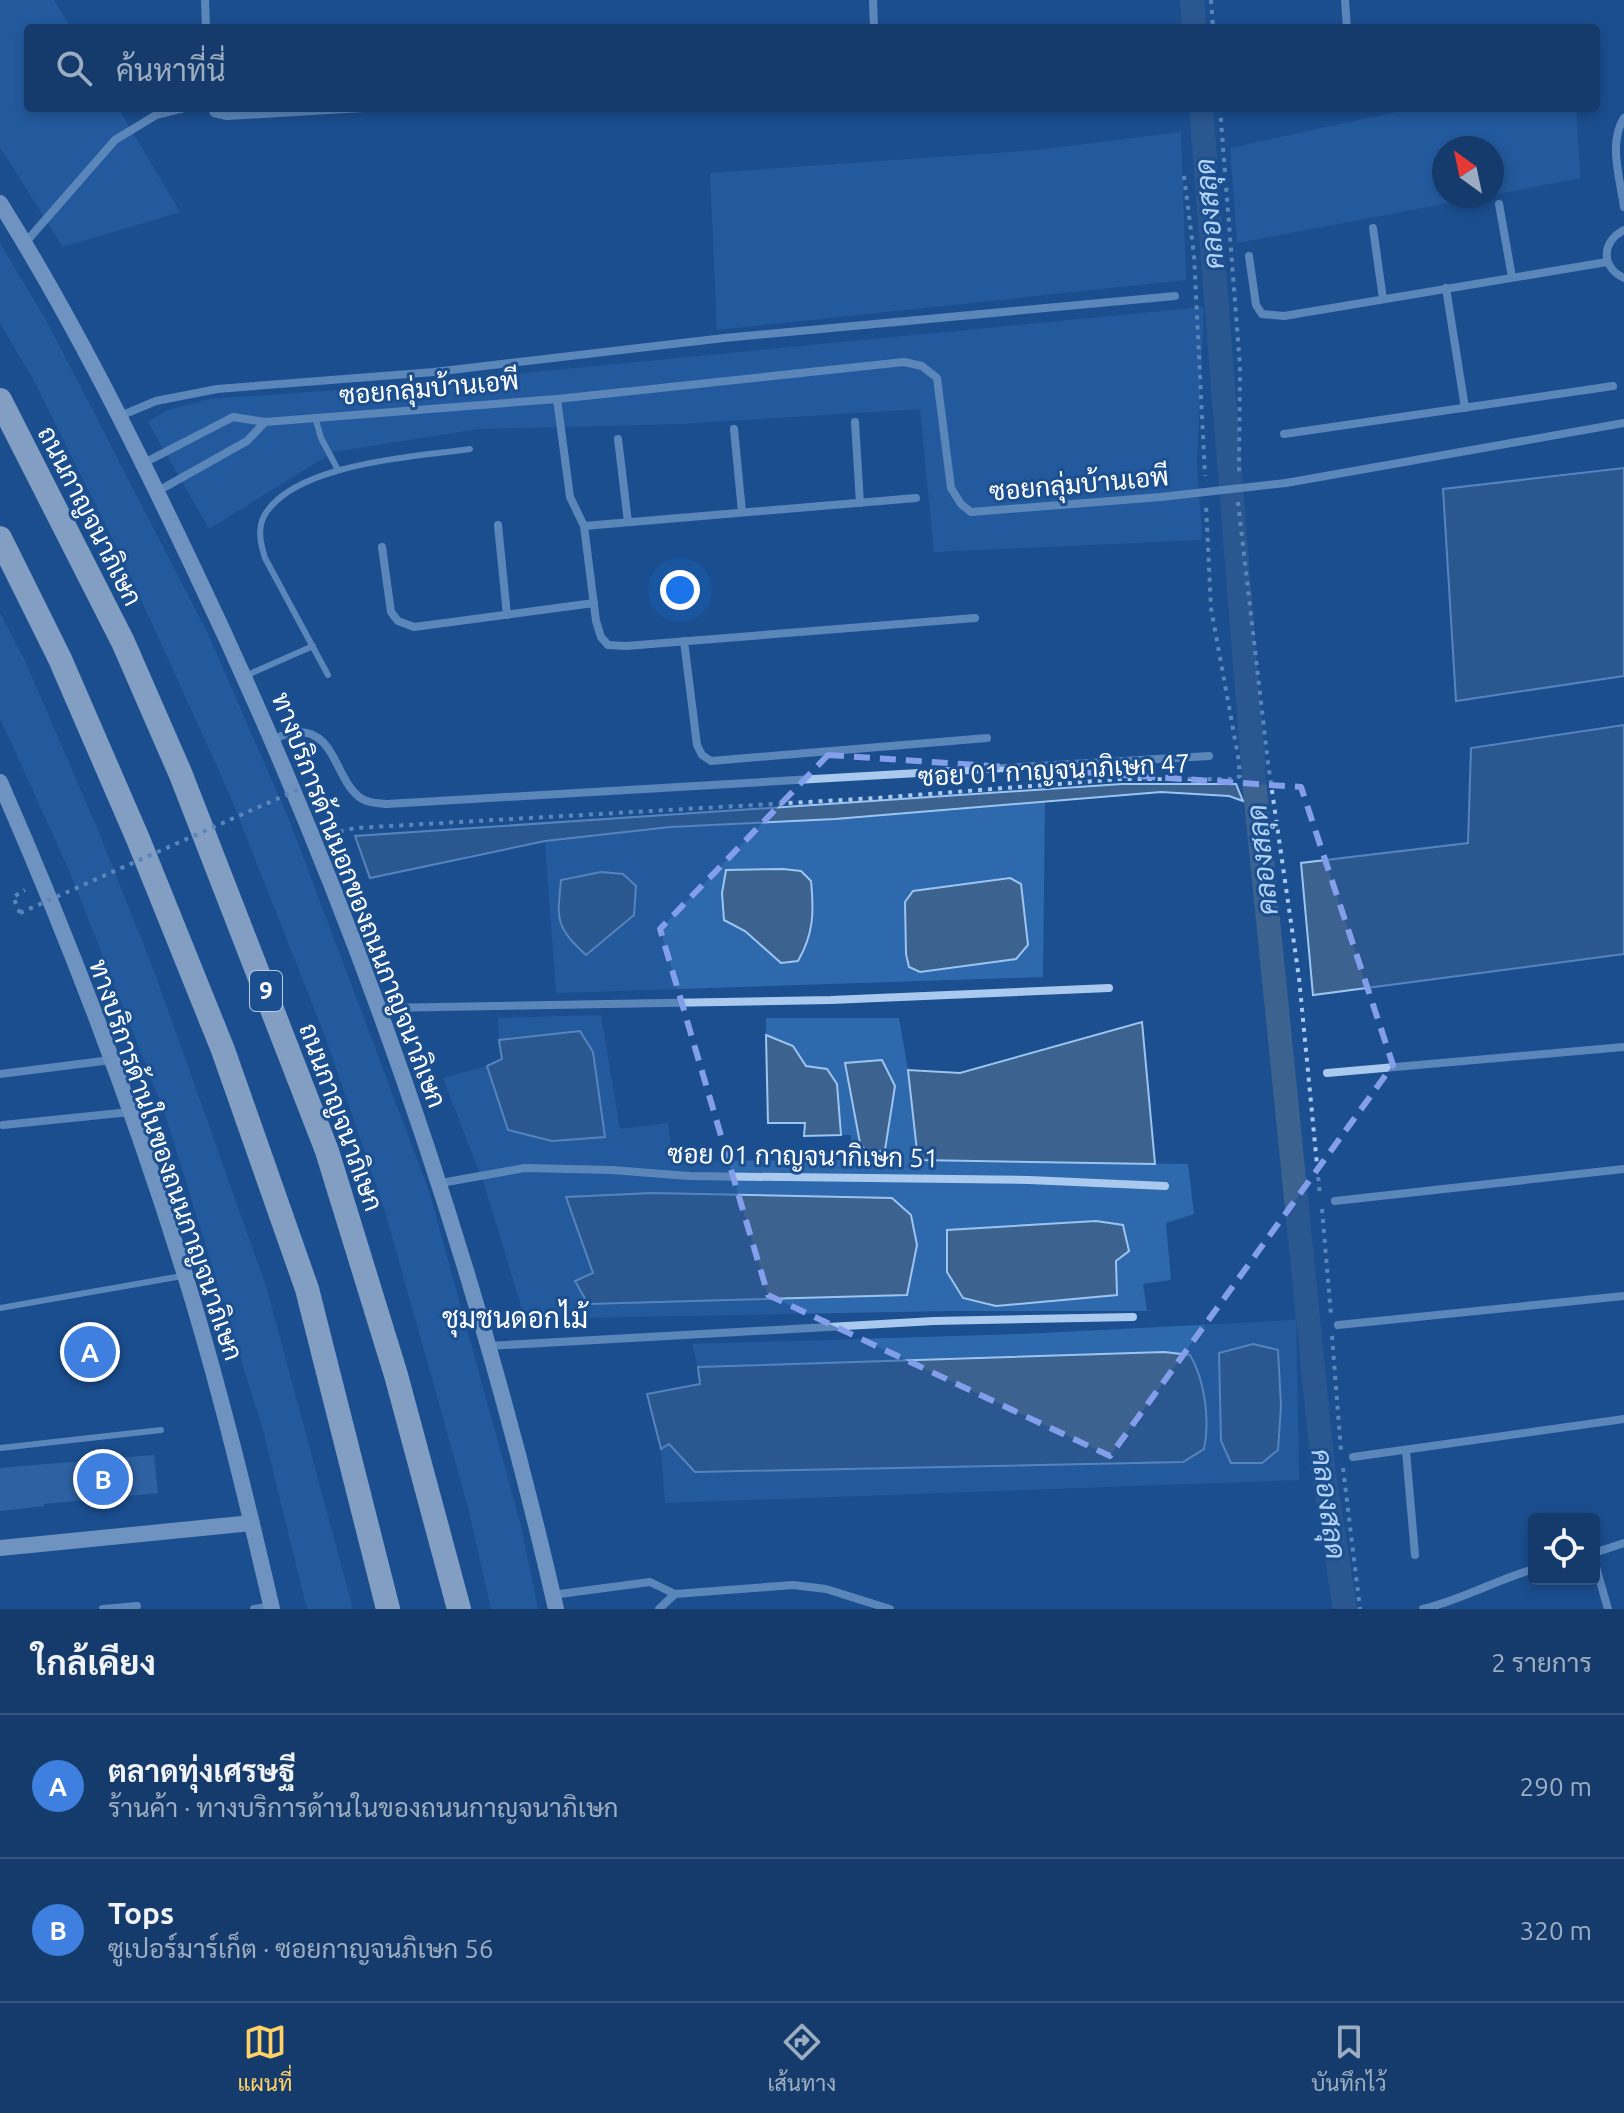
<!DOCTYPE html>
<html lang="th">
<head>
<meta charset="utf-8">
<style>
  body { margin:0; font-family:Ubuntu,Sarabun,sans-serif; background:#1d4271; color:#f1f3f6 }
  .controls { position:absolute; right:24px; bottom:24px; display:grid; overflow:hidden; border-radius:8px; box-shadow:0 4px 12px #0003 }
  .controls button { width:72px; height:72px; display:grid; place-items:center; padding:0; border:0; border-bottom:2px solid #33557e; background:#143b6b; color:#f1f3f6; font:40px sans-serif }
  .compass { position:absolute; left:1432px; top:136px; width:72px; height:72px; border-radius:50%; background:#143b6b; box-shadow:0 4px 12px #0003; rotate:327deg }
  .you { position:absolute; left:680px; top:590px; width:28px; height:28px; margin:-20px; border:6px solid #fff; border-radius:50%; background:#1a73e8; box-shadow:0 0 0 12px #1a73e833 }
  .badge { display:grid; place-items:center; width:52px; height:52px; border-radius:50%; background:#ffd166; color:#fff; font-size:26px; font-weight:700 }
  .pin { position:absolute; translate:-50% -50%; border:4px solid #fff; box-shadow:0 2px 8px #0006 }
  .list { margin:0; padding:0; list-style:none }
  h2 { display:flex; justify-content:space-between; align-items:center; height:104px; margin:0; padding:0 32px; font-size:34px }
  h2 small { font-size:26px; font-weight:400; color:#9dadc1 }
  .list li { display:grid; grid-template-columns:52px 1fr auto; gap:24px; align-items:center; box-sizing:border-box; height:144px; padding:0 32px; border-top:2px solid #33557e }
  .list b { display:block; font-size:30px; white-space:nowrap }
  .list p { margin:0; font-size:26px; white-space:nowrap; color:#9dadc1 }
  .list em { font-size:26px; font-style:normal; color:#9dadc1 }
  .icon { flex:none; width:44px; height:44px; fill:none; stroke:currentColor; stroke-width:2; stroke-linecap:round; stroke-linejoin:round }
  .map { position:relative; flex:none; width:1624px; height:1609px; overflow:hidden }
  .search { position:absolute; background:#143b6b; box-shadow:0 4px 12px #0003; left:24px; right:24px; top:24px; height:88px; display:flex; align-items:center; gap:20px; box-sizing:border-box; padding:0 28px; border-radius:8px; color:#9dadc1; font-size:30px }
  .sheet { height:392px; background:#143b6b }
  nav { display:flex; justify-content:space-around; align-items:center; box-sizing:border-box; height:112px; border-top:2px solid #33557e; background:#143b6b; font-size:22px; color:#9dadc1 }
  nav a { display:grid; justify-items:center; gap:4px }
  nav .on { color:#ffd166 }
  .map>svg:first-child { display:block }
</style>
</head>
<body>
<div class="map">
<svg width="1624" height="1609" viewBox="0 0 1624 1609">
  <rect width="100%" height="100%" fill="#1b4f8f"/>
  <g fill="#2e69ad" fill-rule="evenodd">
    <polygon points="0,0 54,0 71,28 28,28 28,108 118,108 180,212 63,247 0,147"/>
    <polygon points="1415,108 1576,108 1580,178 1492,195 1492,148 1444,148 1444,196 1486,196 1237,243 1230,148"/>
    <polygon points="1181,132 1186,280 717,330 710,173 1038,150"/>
    <polygon points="0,243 46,320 208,634 290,822 429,1191 521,1526 538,1609 491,1609 468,1507 385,1211 325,1036 229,793 125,564 33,379 0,323"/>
    <polygon points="1204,307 1197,461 1202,540 934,552 920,409 678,424 478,429 333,452 209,529 148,422 165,411 209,399 368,388"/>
    <polygon points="0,613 25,661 100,835 154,971 266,1286 353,1609 307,1609 263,1430 165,1114 69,870 0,718"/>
    <path d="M1045 802 1043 977 556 993 545 841 670 827 835 819ZM783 869 801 871 811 881 781 963 745 931 726 870ZM634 915 587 954 569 939Z"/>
    <path d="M601 1015 620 1129 668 1123 673 1161 851 1160V1135H841L837 1084 827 1069 806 1066 793 1046 766 1035V1018H899L908 1070 918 1160 1188 1164 1194 1214 1166 1223 1171 1280 1143 1284 1147 1311H949L525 1319 485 1187 443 1078 487 1066 508 1130 605 1137 593 1052 580 1031 499 1040 498 1018ZM1096 1221 1123 1225 1116 1261 1117 1294 947 1272 948 1230ZM581 1237 907 1295 594 1273Z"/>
    <polygon points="1296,1320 1299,1480 665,1503 661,1449 669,1444 1164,1352 698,1367 692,1344 1022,1334"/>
  </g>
  <g fill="#3c6290" stroke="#9cc4f0" stroke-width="2">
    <polygon points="1624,468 1624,676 1456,701 1443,489"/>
    <polygon points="1624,725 1624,954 1313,995 1301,863 1468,843 1471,748"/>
    <polygon points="1122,784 1236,784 1243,801 1229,796 1161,792 835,819 670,827 545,841 370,878 355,836"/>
    <path d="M783 869 801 871 811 881C814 912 814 933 798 961L781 963 745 931 724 920 722 893 726 870Z"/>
    <path d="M601 872 623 874 636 886 634 915 586 955C555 926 557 920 561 880Z"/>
    <polygon points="1010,878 1021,884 1028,945 1016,959 920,972 909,967 906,954 905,902 913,891"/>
    <polygon points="1142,1022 1155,1164 918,1160 908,1070 960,1073"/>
    <polygon points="580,1031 593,1052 605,1137 552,1141 508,1130 487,1066 502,1059 499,1040"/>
    <polygon points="766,1035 793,1046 806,1066 827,1069 837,1084 841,1135 804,1136 805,1123 768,1123"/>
    <polygon points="882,1060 895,1086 885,1150 868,1154 860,1143 845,1063"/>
    <polygon points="652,1193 892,1198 911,1215 917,1245 907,1295 588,1304 575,1281 593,1273 566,1197"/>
    <polygon points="1096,1221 1123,1225 1129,1251 1116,1261 1117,1295 996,1306 963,1298 947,1272 947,1230"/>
    <polygon points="1253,1344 1278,1350 1281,1406 1278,1450 1262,1463 1231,1463 1221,1441 1219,1353"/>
    <path d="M1164 1352 1190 1355C1205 1380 1210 1421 1204 1449L1183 1462 695 1472 669 1444 661 1449 647 1394 700 1384 698 1367Z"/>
  </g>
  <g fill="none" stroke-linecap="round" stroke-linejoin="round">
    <g stroke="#3c6290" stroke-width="24">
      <polyline points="1192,0 1194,28"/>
      <polyline points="1201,108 1255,790 1323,1468 1345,1609"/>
    </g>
  </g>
  <polygon fill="#4478b7" points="154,1455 158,1493 44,1504 44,1506 0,1511 0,1468"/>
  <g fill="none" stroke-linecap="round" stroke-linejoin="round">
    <g stroke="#a9c9ee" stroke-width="4" stroke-dasharray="4 6" stroke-linecap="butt">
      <polyline points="1211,0 1213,28"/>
      <polyline points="1220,108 1240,366 1239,473"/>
      <polyline points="1184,176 1194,255 1205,476"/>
      <polyline points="1238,502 1268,763 1299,978 1320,1196"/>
      <polyline points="330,834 355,828 877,798 1122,779 1235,779 1240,776 1238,756 1211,608 1206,505"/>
      <polyline points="20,913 13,897 25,890"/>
      <polyline points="1322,1209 1331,1315"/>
      <polyline points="1332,1336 1341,1451"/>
      <polyline points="1343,1468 1360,1609"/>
    </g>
    <g stroke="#a9c9ee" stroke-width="6">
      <polyline points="315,417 321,438 338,470"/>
      <path d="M328 675 265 558C261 545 257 530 264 516 294 463 415 457 470 449"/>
      <polyline points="245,676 313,646"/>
      <polyline points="0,1308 182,1276"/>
      <polyline points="0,1448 161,1430"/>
    </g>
    <g stroke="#a9c9ee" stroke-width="8">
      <polyline points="205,0 206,28"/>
      <polyline points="873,0 874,28"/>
      <polyline points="1345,0 1347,28"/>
      <polyline points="211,108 214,113 227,116 363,108"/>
      <path d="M1624 118C1608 143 1620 178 1624 207"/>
      <polyline points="1499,204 1512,277"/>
      <polyline points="1373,228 1383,299"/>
      <path d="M1624 230C1601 242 1601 267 1624 278"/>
      <polyline points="25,243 115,140 156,115 184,108"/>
      <polyline points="1249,256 1256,305 1262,314 1284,316 1607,262"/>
      <polyline points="1446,288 1465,408"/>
      <polyline points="557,399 570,497 584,526 596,621 601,637 608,645 626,646 975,618"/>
      <polyline points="120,416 156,401 217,389 434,372 724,338 1175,296"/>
      <polyline points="855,422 860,503"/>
      <polyline points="734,429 742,512"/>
      <polyline points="1284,434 1613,386"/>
      <polyline points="618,439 628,522"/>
      <polyline points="144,463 233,417 265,422 557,399 904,362 922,366 937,378 951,488 961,504 971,512 1161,497"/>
      <polyline points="1286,483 1624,423"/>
      <polyline points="158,491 247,441 265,422"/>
      <polyline points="498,525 507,615"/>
      <polyline points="584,526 916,498"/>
      <polyline points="382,547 391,612 398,621 414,627 594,603"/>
      <polyline points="684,641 697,745 702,755 711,761 987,738"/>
      <path d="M273 739C280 737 289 732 296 732 335 730 335 777 358 796 366 803 377 803 387 804L1209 756"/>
      <polyline points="380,1008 831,1000 1109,988"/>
      <polyline points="1327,1073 1624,1047"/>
      <polyline points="0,1074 111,1060"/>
      <polyline points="3,1125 130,1112"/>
      <polyline points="441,1183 525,1168 612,1170 689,1176 1029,1180 1165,1186"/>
      <polyline points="1335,1201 1624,1169"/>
      <polyline points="1338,1325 1624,1296"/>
      <polyline points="488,1346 934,1321 1133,1317"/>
      <polyline points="1406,1451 1415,1555"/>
      <polyline points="1353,1457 1624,1419"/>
      <polyline points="1594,1553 1624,1543"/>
      <polyline points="1594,1560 1608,1609"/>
      <polyline points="552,1595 650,1582 675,1594 793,1585 826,1589 890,1609"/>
      <polyline points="103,1609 137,1606"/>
      <polyline points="254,1609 271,1606"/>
      <polyline points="659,1609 675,1594"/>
      <path d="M1423 1609C1461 1600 1496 1580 1534 1569"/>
    </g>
    <g stroke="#d6e6fa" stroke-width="16">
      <path d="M0 203C73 320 134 443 193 567 353 902 473 1247 556 1609"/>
      <path d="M0 782C70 942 133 1107 185 1275 219 1385 246 1497 272 1609"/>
      <polyline points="0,1548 252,1523"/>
    </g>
    <g stroke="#fff" stroke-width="24">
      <polyline points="0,400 123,642 181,775 327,1151 396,1375 459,1609"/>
      <polyline points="0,538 60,659 138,839 223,1050 307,1289 388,1609"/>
    </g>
    <polyline stroke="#a9c9ee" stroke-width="4" stroke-dasharray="4 6" stroke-linecap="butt" points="20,913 306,786"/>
    <polyline stroke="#a9c9ee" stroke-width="8" points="1161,497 1286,483"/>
  </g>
  <path d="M0 0H1624V1609H0ZM828 755 1301 787 1393 1065 1110 1456 768 1295 660 929Z" fill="#1b4f8f" fill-opacity=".55" fill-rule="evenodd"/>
  <path fill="none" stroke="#839eea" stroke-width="6" stroke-dasharray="16 10" stroke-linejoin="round" d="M828 755 1301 787 1393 1065 1110 1456 768 1295 660 929Z"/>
  <g text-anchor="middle" stroke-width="6" stroke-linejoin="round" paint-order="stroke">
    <rect fill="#1b4f8f" stroke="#bbcadd" stroke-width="2" x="250" y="971" width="32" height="40" rx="6"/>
    <g font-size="24" font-weight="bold" fill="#fff">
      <text x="266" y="999">9</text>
    </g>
    <g font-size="26" fill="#fff" stroke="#1b4f8f">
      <text transform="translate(429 388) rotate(-5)" y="9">ซอยกลุ่มบ้านเอพี</text>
      <text transform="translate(1079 484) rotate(-5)" y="9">ซอยกลุ่มบ้านเอพี</text>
      <text transform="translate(90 516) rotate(63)" y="9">ถนนกาญจนาภิเษก</text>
      <text transform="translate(1054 770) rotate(-3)" y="9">ซอย 01 กาญจนาภิเษก 47</text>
      <text transform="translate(359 900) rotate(69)" y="9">ทางบริการด้านนอกของถนนกาญจนาภิเษก</text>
      <text transform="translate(341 1117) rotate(70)" y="9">ถนนกาญจนาภิเษก</text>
      <text transform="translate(803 1156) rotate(1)" y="9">ซอย 01 กาญจนากิเษก 51</text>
      <text transform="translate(166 1160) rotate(71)" y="9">ทางบริการด้านในของถนนกาญจนาภิเษก</text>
    </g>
    <g font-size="28" font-style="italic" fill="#b5d3f5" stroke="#1b4f8f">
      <text transform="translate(1209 214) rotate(-95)" y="10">คลองสลุด</text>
      <text transform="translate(1262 860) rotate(-96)" y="10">คลองสลุด</text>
      <text transform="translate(1329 1504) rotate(82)" y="10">คลองสลุด</text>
    </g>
    <g font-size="28" fill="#fff" stroke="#1b4f8f">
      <text x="515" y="1328">ชุมชนดอกไม้</text>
    </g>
  </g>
</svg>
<div class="controls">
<button><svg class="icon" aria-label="locate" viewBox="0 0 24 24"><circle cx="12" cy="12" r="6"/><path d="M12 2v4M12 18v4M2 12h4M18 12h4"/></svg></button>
</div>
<svg class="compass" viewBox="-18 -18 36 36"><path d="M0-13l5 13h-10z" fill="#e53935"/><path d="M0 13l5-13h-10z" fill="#9dadc1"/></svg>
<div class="you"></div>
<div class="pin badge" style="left:90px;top:1352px;background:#3f7fe0">A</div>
<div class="pin badge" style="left:103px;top:1479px;background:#3f7fe0">B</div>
<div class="search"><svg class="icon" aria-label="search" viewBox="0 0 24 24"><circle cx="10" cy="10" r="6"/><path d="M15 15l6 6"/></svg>ค้นหาที่นี่</div>
</div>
<section class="sheet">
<h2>ใกล้เคียง<small>2 รายการ</small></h2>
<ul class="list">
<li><span class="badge" style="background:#3f7fe0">A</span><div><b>ตลาดทุ่งเศรษฐี</b><p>ร้านค้า · ทางบริการด้านในของถนนกาญจนาภิเษก</p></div><em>290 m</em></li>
<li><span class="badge" style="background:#3f7fe0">B</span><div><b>Tops</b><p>ซูเปอร์มาร์เก็ต · ซอยกาญจนภิเษก 56</p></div><em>320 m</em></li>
</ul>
</section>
<nav>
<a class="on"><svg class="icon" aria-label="map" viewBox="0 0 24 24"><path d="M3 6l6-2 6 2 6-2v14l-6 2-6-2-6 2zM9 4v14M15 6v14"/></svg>แผนที่</a>
<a><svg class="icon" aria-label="directions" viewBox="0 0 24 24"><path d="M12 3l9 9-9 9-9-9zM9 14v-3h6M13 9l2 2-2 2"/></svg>เส้นทาง</a>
<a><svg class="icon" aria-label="saved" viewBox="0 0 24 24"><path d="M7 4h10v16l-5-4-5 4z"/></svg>บันทึกไว้</a>
</nav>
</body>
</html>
